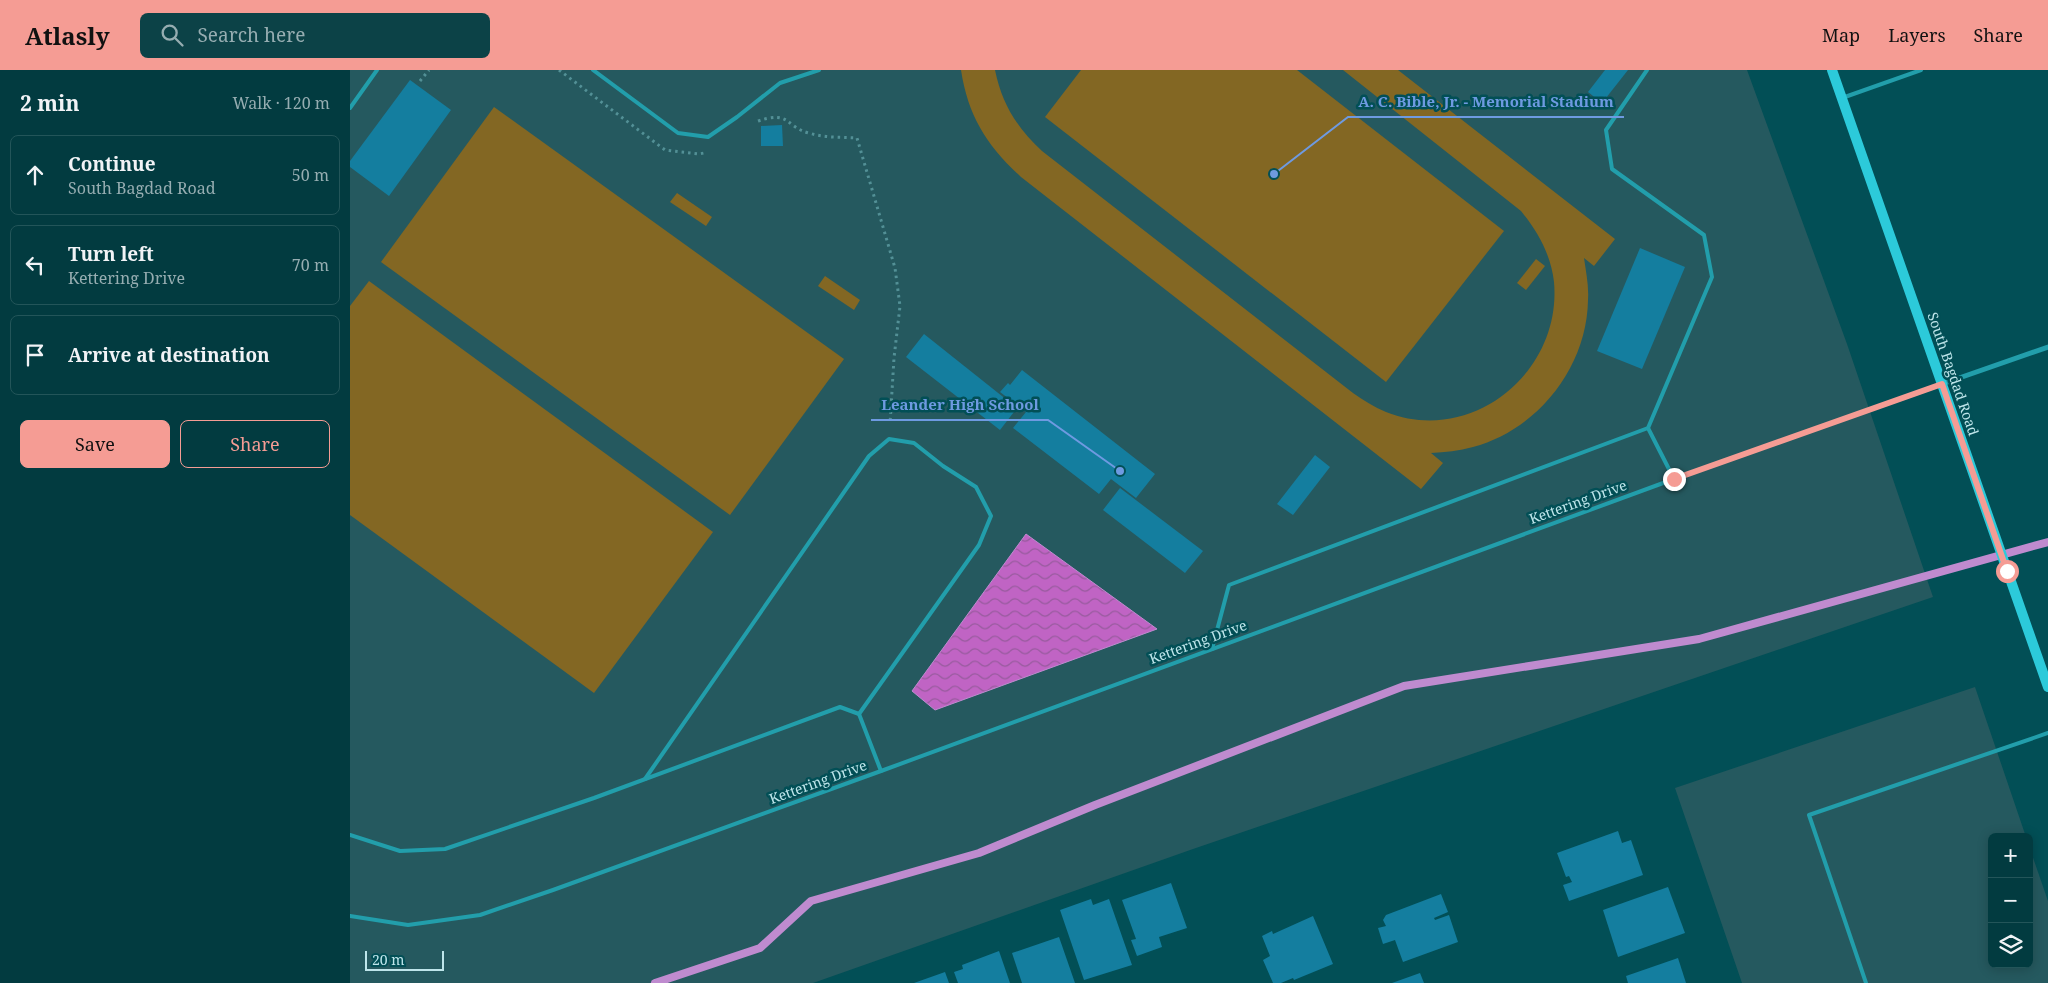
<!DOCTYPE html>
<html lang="en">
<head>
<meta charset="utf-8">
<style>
  body { margin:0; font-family:"Noto Serif",serif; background:#0c4247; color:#f1f3f6 }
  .controls { position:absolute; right:15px; bottom:15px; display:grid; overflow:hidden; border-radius:8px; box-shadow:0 2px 12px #0003 }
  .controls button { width:45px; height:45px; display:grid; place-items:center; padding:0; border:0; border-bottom:1px solid #235559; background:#023b40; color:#f1f3f6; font:25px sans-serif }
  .scale { position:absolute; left:15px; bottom:12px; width:79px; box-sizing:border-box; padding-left:5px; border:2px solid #bee5ea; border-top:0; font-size:14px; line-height:18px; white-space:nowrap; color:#bee5ea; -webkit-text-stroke:4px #024f56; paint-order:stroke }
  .stop { position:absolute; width:15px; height:15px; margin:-11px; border:4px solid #f59c94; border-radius:50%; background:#fff }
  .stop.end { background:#f59c94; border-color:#fff; box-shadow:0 1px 5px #0008 }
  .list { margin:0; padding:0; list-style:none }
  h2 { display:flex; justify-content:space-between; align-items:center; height:65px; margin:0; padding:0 20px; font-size:21px }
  h2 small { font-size:16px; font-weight:400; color:#96adb1 }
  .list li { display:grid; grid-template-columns:32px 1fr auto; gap:15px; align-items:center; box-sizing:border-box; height:80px; margin:0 10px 10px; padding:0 10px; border:1px solid #235559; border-radius:8px }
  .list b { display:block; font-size:19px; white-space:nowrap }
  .list p { margin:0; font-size:16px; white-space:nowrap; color:#96adb1 }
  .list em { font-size:16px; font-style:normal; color:#96adb1 }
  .actions { display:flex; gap:10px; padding:15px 20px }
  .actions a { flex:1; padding:11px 0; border:1px solid #f59c94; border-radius:8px; text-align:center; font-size:18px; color:#f59c94 }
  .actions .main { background:#f59c94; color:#111 }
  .icon { flex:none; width:28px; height:28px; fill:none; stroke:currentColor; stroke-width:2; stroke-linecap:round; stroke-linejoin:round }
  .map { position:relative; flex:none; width:1698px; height:913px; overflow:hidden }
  header { display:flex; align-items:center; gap:30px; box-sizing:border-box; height:70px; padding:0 25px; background:#f59c94; color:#111 }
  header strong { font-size:24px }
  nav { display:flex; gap:28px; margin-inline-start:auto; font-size:18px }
  .search { width:350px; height:45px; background:#0c4247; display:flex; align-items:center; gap:12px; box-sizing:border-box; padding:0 18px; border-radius:8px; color:#96adb1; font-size:19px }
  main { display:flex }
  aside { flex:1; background:#023b40 }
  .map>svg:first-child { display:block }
</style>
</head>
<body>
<header>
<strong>Atlasly</strong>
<div class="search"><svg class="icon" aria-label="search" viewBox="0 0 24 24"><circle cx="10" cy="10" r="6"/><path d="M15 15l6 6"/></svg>Search here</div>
<nav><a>Map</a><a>Layers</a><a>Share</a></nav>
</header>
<main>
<aside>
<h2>2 min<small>Walk · 120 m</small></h2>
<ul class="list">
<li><svg class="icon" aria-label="ahead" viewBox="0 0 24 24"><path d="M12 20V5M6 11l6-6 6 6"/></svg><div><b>Continue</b><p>South Bagdad Road</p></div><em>50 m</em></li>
<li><svg class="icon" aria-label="left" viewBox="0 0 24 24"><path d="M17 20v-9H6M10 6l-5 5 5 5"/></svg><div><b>Turn left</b><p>Kettering Drive</p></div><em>70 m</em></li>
<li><svg class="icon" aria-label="arrive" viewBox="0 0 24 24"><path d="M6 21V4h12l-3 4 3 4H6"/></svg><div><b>Arrive at destination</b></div></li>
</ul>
<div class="actions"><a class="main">Save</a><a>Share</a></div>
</aside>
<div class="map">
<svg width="1698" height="913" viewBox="0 0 1698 913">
  <defs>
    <pattern id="water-waves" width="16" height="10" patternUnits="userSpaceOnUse" patternTransform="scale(1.25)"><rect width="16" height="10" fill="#c064c4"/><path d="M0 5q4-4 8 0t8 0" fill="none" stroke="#985b9e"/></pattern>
  </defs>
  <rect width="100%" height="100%" fill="#024f56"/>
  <g fill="#25595f">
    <polygon points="0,0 1397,0 1497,274 1583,527 843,779 463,913 0,913"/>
    <polygon points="1625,617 1676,767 1642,767 1642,894 1679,894 1679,776 1698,831 1698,913 1392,913 1325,718"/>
  </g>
  <g fill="#836723">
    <path d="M611 0H645C652 34 667 58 692 81L1003 323C1013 330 1024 337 1036 342 1122 376 1212 302 1204 212 1201 185 1188 162 1171 141L993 0H1048L1265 169 1244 196 1234 188C1236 202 1239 216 1238 230 1237 298 1187 360 1123 377 1109 381 1095 382 1081 383L1093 393 1071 419 671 107C637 76 618 46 611 0Z"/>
    <polygon points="731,0 947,0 1154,161 1036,312 695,47"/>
    <polygon points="144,37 494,289 380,445 31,192"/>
    <polygon points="327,123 362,147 356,156 320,132"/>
    <polygon points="1186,189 1195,196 1176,220 1167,213"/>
    <polygon points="475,206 510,230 504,240 468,216"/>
    <polygon points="19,211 363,462 244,623 0,445 0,236"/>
  </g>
  <polygon fill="url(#water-waves)" stroke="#bf8bcf" points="676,464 807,559 585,640 562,621"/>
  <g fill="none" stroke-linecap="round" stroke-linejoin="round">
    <polyline stroke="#bf8bcf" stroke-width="8" points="305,913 410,878 461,831 629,783 745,735 1054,616 1349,569 1698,472"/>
  </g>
  <g fill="#147e9f">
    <polygon points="1255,0 1278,0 1252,33 1238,22"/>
    <polygon points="60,10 101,40 39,126 0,97 0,91"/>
    <polygon points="432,55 433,76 411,76 411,56"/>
    <polygon points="1290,178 1335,197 1292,299 1247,281"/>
    <polygon points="574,264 667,338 650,360 556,287"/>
    <polygon points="672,300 805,404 786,428 761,409 749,424 663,358 676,342 650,322 658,313 660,315"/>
    <polygon points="965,385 980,397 943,445 927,434"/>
    <polygon points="770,418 853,481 835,503 753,440"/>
    <polygon points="1268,761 1272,773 1281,770 1293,805 1219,831 1213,815 1222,812 1219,806 1216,807 1207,783"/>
    <polygon points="821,813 837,858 809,867 812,877 787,886 781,870 786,869 772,830"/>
    <polygon points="1318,817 1335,863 1268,887 1253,840"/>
    <polygon points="1091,824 1098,842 1084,848 1085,850 1099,845 1108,872 1053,892 1045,870 1033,874 1028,858 1036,856 1033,850 1036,845"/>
    <polygon points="741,829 743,835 759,829 782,895 734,910 710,840"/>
    <polygon points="963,846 983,894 944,910 943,908 931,913 923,913 913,890 920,886 912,866 922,861 923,864"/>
    <polygon points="709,867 725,913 672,913 662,883"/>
    <polygon points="649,881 660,913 608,913 604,902 613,899 612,895"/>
    <polygon points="1328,888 1336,913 1278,913 1276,906"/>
    <polygon points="595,902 599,913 564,913"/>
    <polygon points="1070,903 1074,913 1042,913"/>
  </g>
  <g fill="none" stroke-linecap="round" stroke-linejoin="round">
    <g stroke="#539096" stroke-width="3" stroke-dasharray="2.5 4" stroke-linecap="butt">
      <polyline points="209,0 315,80 349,84 354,83"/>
      <polyline points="70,11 79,0"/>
      <path d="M408 51C441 40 435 57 459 63 474 68 491 67 507 68L545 198 550 236 544 288 540 354"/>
    </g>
    <g stroke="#229eab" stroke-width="4">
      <polyline points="243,0 328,63 358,67 387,47 430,13 469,0"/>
      <polyline points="1492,28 1571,0"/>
      <polyline points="0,38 27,0"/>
      <polyline points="1298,358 1324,409"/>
      <polyline points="862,579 879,515 1298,358 1362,207 1354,165 1262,99 1256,60 1297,0"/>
      <polyline points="295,709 519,386 539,369 564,373 593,396 626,417 641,446 629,475 509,644"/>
      <polyline points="0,765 50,781 95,779 244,728 490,637 509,644 531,701"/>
      <polyline points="0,846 58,855 130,845 203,820 531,701 1324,409 1590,315"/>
      <polyline points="1516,913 1459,745 1698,663"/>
    </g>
    <polyline stroke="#229eab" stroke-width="5" points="1592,314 1698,277"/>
    <polyline stroke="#2ccada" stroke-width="10" points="1482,0 1698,617"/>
  </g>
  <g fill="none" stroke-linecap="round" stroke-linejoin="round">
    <polyline stroke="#f59c94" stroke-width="6" points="1324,409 1592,314 1657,501"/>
  </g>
  <g text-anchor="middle" stroke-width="5" stroke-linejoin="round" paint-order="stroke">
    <g font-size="14" fill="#bee5ea" stroke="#024f56">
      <text transform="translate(1603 304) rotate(71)" y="5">South Bagdad Road</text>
      <text transform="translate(1228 432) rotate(-20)" y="5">Kettering Drive</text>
      <text transform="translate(848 572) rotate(-20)" y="5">Kettering Drive</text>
      <text transform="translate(468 712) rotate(-20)" y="5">Kettering Drive</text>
    </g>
  </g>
  <path fill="none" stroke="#6e9ae1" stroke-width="2" d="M924 104L998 47H1274M770 401L698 350H521"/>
  <g fill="#6e9ae1" stroke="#024f56" stroke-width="2">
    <circle cx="924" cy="104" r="5"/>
    <circle cx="770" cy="401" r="5"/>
  </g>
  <g font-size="15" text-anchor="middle" font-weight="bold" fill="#6e9ae1" stroke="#024f56" stroke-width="5" stroke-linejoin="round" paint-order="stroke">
    <text x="1136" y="37">A. C. Bible, Jr. - Memorial Stadium</text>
    <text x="610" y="340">Leander High School</text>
  </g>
</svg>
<div class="controls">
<button>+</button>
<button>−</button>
<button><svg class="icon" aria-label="layers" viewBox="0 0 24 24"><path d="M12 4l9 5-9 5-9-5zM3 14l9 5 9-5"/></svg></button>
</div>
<div class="scale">20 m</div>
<div class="stop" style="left:1657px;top:501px"></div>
<div class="stop end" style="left:1324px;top:409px"></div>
</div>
</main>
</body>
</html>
